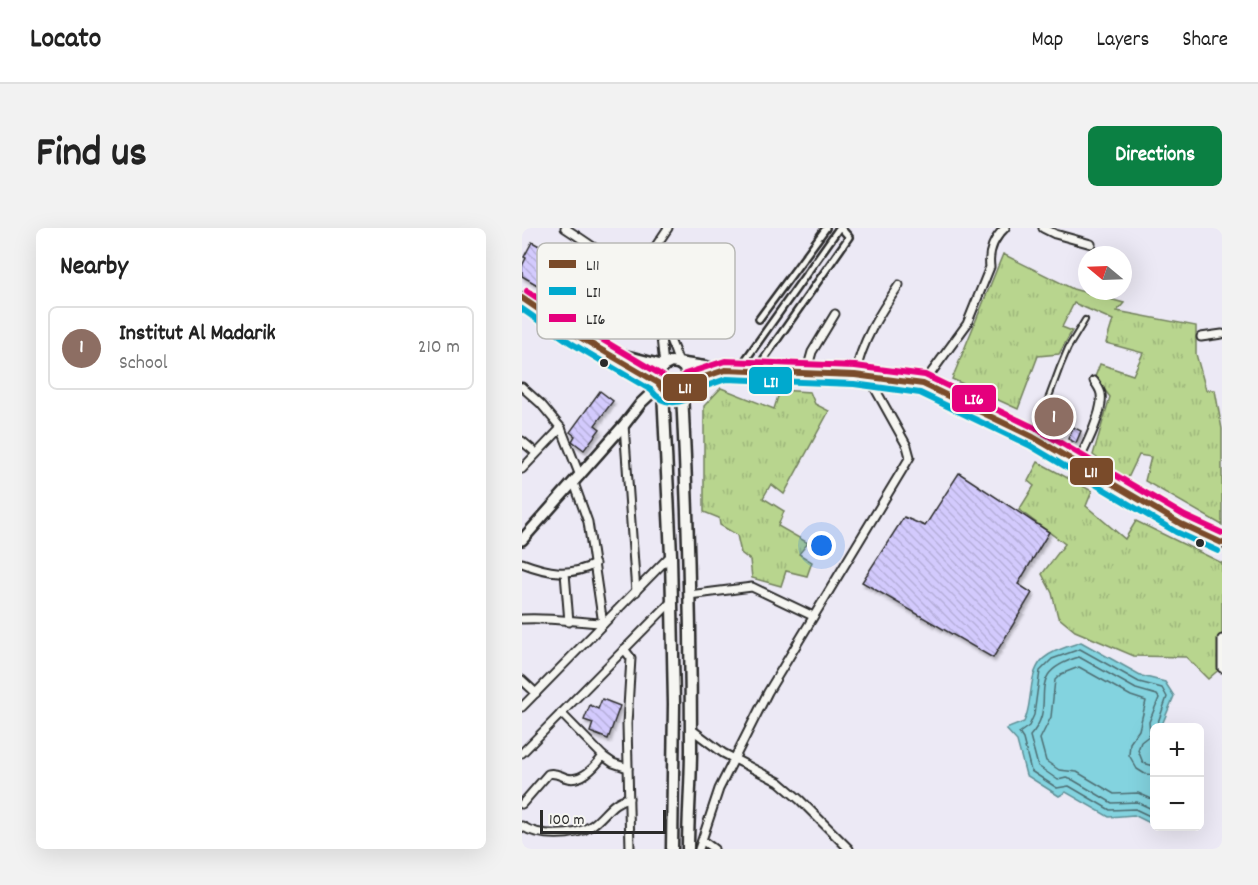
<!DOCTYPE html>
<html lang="en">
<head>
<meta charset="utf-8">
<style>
  body { margin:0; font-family:Dekko,sans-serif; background:#f2f2f2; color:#222 }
  .controls { position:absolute; right:18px; bottom:18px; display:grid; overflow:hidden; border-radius:9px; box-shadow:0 6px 24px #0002 }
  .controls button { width:54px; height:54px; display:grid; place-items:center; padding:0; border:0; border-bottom:2px solid #e0e0e0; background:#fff; color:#222; font:30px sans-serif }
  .compass { position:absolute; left:556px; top:18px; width:54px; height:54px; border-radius:50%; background:#fff; box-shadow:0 6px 24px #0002; rotate:289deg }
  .scale { position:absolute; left:18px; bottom:15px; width:126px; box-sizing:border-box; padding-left:6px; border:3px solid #2b2b2b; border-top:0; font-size:16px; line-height:21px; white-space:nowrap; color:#2b2b2b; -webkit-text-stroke:4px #f6f6f2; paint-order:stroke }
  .you { position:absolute; left:300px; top:318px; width:21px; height:21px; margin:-15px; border:4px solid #fff; border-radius:50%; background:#1a73e8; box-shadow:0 0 0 9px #1a73e833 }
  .badge { display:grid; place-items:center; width:39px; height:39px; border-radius:50%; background:#0b8043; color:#fff; font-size:20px; font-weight:700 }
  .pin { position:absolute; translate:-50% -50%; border:3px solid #fff; box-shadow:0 2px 6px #0006 }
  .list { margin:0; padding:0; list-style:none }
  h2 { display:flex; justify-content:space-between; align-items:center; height:78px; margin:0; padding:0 24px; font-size:26px }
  h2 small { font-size:20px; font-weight:400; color:#767676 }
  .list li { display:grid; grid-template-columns:39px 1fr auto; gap:18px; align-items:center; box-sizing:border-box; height:84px; margin:0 12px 12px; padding:0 12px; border:2px solid #e0e0e0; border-radius:9px }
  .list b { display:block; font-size:22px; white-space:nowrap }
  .list p { margin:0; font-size:20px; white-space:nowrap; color:#767676 }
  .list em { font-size:20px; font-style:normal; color:#767676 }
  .map { position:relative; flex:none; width:700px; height:621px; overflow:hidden; border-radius:9px }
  header { display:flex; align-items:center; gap:36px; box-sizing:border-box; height:84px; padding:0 30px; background:#fff; border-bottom:2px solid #e0e0e0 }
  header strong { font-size:28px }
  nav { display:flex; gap:33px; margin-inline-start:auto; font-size:21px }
  .intro { display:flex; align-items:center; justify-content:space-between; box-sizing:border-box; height:144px; padding:0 36px }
  h1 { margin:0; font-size:42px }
  .button { padding:15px 27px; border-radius:9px; background:#0b8043; color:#fff; font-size:21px; font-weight:700 }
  main { display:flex; gap:36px; padding:0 36px }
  aside { flex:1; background:#fff; border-radius:9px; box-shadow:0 6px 24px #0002 }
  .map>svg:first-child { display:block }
</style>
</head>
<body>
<header>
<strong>Locato</strong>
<nav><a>Map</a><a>Layers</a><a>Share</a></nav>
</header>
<div class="intro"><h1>Find us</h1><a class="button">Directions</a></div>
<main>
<aside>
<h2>Nearby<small></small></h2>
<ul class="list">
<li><span class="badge" style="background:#8d6e63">1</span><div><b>Institut Al Madarik</b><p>School</p></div><em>210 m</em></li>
</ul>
</aside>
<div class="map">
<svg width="700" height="621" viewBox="0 0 700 621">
  <defs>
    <pattern id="grass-tufts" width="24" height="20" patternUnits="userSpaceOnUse" patternTransform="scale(1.5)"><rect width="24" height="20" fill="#b8d58e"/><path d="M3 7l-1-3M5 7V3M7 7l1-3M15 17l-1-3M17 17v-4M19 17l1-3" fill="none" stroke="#9eb77b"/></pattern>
    <pattern id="building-back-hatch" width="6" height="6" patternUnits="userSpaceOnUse" patternTransform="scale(1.5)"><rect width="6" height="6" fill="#d3cafd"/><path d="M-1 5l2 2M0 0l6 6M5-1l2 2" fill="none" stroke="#b5aed9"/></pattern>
    <filter id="shadow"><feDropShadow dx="2" dy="3.5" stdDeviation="1.5" flood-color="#0004"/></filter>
  </defs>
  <rect width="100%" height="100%" fill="#ece9f5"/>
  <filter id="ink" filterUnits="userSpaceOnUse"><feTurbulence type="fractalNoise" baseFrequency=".0167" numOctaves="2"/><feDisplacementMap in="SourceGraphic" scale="12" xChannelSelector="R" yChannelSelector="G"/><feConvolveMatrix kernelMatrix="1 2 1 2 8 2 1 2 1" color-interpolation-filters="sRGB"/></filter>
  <g filter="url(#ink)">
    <g fill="url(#grass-tufts)" stroke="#72805c" stroke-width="1.5">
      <polygon points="481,26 551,61 602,75 595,83 674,98 674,126 684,162 693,162 700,201 700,297 623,253 629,229 617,227 605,252 571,227 588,169 573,149 578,136 611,147 621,125 584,115 591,92 552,75 540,99 550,103 537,126 516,128 496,181 430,151"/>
      <polygon points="199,160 252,181 258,162 288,164 293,176 307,183 262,266 249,256 241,270 262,283 256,298 286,315 277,326 290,334 285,348 264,343 259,358 230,350 228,332 219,325 215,307 198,297 197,290 182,284 182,178"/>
      <polygon points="516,234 570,263 564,278 603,311 614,293 700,335 700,439 686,451 664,429 612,428 553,403 536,389 530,365 520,346 543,316 497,282 512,258 506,253"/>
    </g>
    <path fill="#83d3df" stroke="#609097" stroke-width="1.5" d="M559 414 620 448 643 454 652 468 639 499 632 500V515L629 523 632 533V597L612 587 587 589 544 564 537 568 504 547 495 513 484 501 502 494C507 483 507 474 509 462 513 426 528 425 559 414Z"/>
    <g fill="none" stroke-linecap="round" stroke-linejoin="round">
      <g stroke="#4e6e73" stroke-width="1.5">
        <path d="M632 538 621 535 616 522 619 514 628 507 627 494 637 470 635 467 614 461 557 429C497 447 539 474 508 508L516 538 536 552 544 550 551 552 590 575 615 574 632 582"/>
        <polyline points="632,547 623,546 615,541 607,527 608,515 617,502 624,473 609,468 557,439 539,446 533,452 529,489 518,511 524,533 537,542 555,544 592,566 616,565 632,572"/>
        <polyline points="632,590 613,581 588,582 547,558 535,560 509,543 501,511 497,505 507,498 512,487 518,443 530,431 558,421 617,454 640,460 645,469 634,500"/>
      </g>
    </g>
    <g fill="url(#building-back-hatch)" stroke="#2b2b2b" stroke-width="1.5" filter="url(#shadow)">
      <polygon points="10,14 59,41 49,59 53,61 45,76 22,64 24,62 0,48 0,38 4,30 2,29"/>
      <polygon points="78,163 91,173 73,197 78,201 62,222 50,213 53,208 48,204"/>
      <polygon points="530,176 542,180 534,202 522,198"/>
      <polygon points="551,199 559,203 554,215 546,211"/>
      <polygon points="437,245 527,304 496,356 510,365 471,430 340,354 382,289 403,298"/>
      <polygon points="80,471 98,478 86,511 68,504 71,495 62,492 68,477 76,481"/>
    </g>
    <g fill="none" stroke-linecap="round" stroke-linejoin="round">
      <g stroke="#2b2b2b" stroke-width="8">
        <polyline id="service" points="512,209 538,139 546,120 563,92"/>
      </g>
      <g stroke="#2b2b2b" stroke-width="10">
        <g id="pedestrian">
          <polyline points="237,91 304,0"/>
          <polyline points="217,141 317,0"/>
          <polyline points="234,142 327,9 319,0"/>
        </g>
      </g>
      <g stroke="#2b2b2b" stroke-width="11">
        <g id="minor">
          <path d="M43 0C105 40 132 63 157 135"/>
          <polyline points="521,0 533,6 569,16"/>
          <polyline points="111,52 146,0"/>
          <polyline points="137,91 142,137"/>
          <polyline points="679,109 700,106"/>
          <polyline points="284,145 290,124 313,86"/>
          <path d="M333 147C340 113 357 86 377 57"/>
          <path d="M401 156 445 96 468 39C466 24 472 10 483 0"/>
          <polyline points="0,159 19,176 39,200 58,248"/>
          <polyline points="102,197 114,364"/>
          <polyline points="0,213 14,225"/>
          <path d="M556 234C564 218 582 183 579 166 578 161 575 157 572 153"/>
          <polyline points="0,241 39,200"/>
          <polyline points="52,255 66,294 81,396"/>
          <path d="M0 335C26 345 48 349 73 336"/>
          <polyline points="43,345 47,394"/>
          <polyline points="167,367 230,359 291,388"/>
          <path d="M0 391C27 389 53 394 80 395"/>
          <polyline points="700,411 700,440"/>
          <polyline points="102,421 109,430 105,496 108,621"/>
          <polyline points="0,452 14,465"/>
          <polyline points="0,479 149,327"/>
          <polyline points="169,501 201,525 257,554 278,572 327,621"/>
          <polyline points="0,525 149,374"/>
          <polyline points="81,528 91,535 106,540"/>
          <path d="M0 576 26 546C34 544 38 548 45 550 60 554 73 539 81 528L39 485"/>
          <path d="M0 598C16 609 53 609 69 598 83 589 89 573 107 570"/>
          <polyline points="181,613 192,621"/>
          <polyline points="177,621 197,561 246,464 388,229 385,218 346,148"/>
        </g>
      </g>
      <g stroke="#2b2b2b" stroke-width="14">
        <polyline id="tertiary" points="0,312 102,197 119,175 137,158"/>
      </g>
      <g stroke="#2b2b2b" stroke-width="15">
        <g id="primary">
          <polyline points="0,70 54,107 136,155"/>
          <polyline points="95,126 141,138"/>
          <polyline points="167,154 200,143"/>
          <path d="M141 163C163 175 178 150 158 136"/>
          <path d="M160 164C166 283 169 402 169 521 169 554 166 587 166 621"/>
          <polyline points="150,621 152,476 149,327 141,163 136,156 135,149 141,138 149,134 203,142 234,142 333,147 401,156 511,209 659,296 700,315"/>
        </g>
      </g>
      <use href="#service" stroke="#f6f6f2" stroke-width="4"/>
      <use href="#pedestrian" stroke="#f6f6f2" stroke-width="5"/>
      <use href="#minor" stroke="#f6f6f2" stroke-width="7"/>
      <use href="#tertiary" stroke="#f6f6f2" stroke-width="9"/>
      <use href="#primary" stroke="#f6f6f2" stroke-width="10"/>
      <g stroke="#f6f6f2" stroke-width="10">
        <path id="bus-1" d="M0 70 54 107 136 155C142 165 149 167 160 164L167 154 203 142 333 147 401 156 511 209 659 296 700 315"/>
      </g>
      <g stroke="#f6f6f2" stroke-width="10">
        <path id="bus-2" d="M0 81 49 115 129 162C138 174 149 177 163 172L173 162 204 151 332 156 398 165 507 217 654 304 696 323"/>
      </g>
      <g stroke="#f6f6f2" stroke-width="10">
        <polyline id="bus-3" points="5,63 59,99 141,148 150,157 154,156 163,146 203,133 333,138 403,147 515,201 663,288 700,305"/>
      </g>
      <use href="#bus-1" stroke="#7a4b2a" stroke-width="6"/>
      <use href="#bus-2" stroke="#00a9ce" stroke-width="6"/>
      <use href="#bus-3" stroke="#e5007d" stroke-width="6"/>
    </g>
  </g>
  <g fill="#2b2b2b" stroke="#f6f6f2" stroke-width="2">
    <circle cx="82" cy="135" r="5"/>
    <circle cx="678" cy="315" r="5"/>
  </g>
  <rect x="15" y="15" width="198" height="96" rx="9" fill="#f6f6f2" stroke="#b9b9b6" stroke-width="1.5"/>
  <rect x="27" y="32" width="27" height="8" fill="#7a4b2a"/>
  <rect x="27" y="59" width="27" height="8" fill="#00a9ce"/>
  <rect x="27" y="86" width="27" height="8" fill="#e5007d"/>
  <g font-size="16" fill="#2b2b2b">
    <text x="64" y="42">L11</text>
    <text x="64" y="69">LI1</text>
    <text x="64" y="96">LI6</text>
  </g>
  <g stroke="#f6f6f2" stroke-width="2">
    <rect x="226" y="138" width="45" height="29" rx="6" fill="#00a9ce"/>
    <rect x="140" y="145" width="46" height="29" rx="6" fill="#7a4b2a"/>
    <rect x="429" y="156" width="46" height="29" rx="6" fill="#e5007d"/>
    <rect x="547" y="229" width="45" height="29" rx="6" fill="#7a4b2a"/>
  </g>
  <g font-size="16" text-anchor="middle" font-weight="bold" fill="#fff">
    <text x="249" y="159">LI1</text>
    <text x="163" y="165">L11</text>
    <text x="452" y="176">LI6</text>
    <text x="569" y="249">L11</text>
  </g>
</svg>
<div class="controls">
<button>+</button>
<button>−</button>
</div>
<svg class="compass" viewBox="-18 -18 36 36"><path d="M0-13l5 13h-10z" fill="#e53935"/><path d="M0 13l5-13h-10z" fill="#767676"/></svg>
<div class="scale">100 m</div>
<div class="you"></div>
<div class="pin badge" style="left:532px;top:189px;background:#8d6e63">1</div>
</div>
</main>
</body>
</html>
